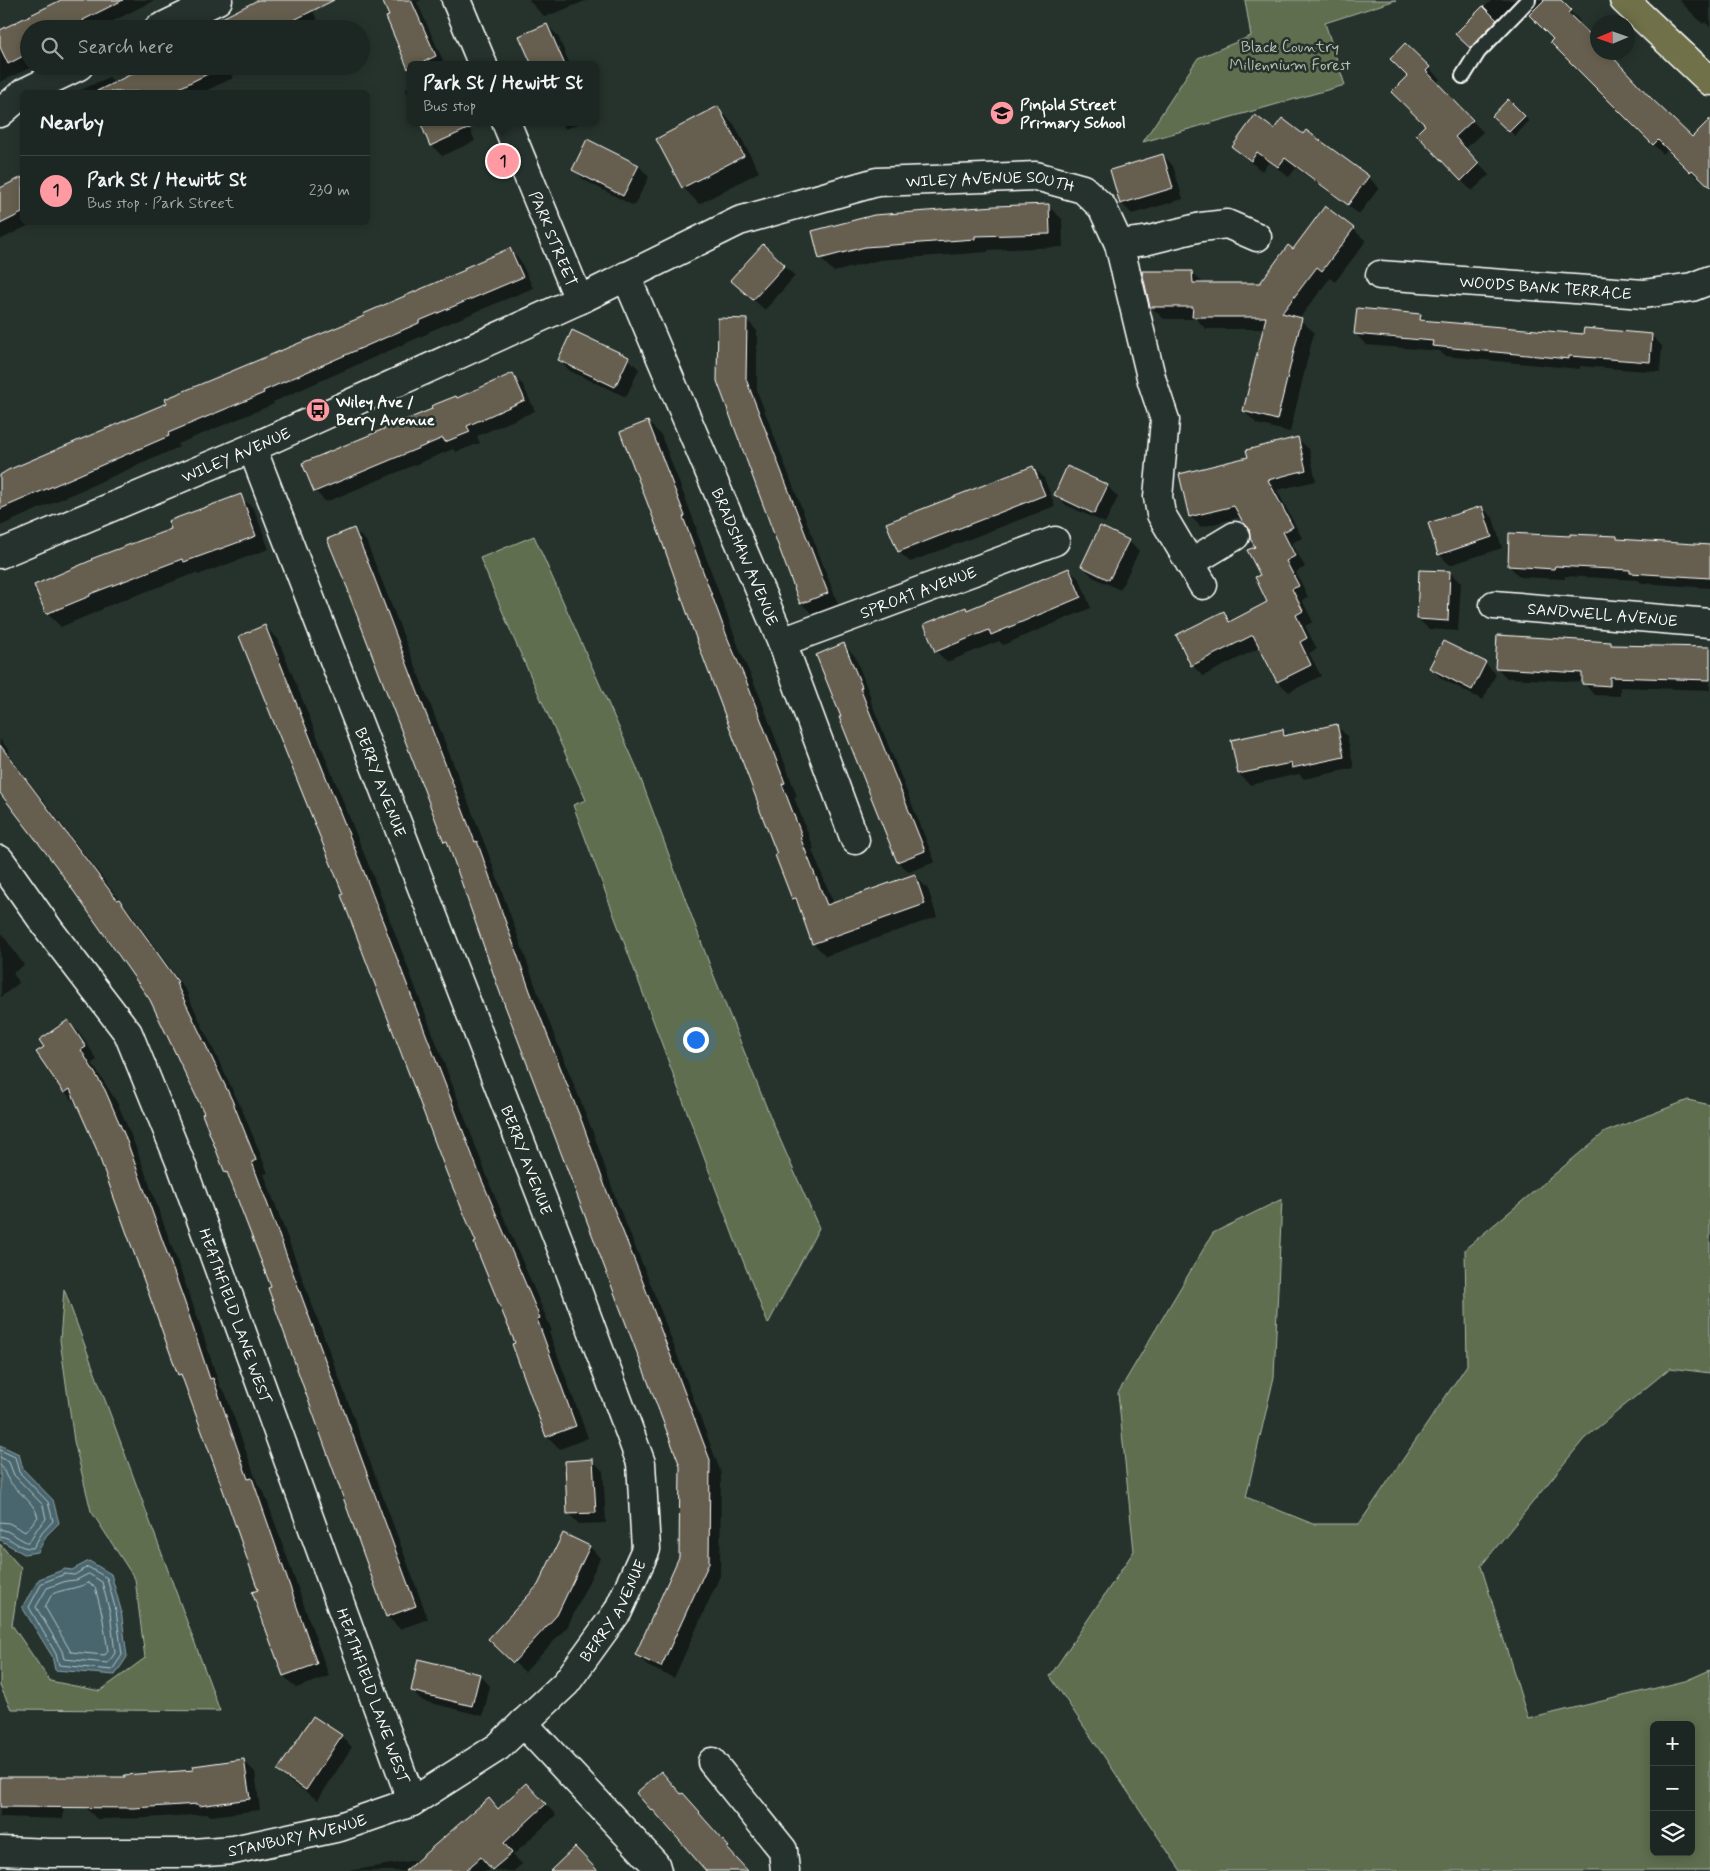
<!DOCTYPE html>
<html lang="en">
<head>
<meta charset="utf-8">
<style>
  body { margin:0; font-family:Mynerve,sans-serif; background:#29322f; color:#f1f3f6 }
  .controls { position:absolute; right:15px; bottom:15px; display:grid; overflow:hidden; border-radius:8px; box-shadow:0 2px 12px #0003 }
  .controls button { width:45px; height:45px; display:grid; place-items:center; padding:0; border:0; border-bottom:1px solid #3a4340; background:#1c2622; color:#f1f3f6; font:25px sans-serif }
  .compass { position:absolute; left:1590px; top:15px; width:45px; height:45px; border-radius:50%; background:#1c2622; box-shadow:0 2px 12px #0003; rotate:268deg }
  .you { position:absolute; left:695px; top:1039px; width:18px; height:18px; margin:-12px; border:4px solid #fff; border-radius:50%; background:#1a73e8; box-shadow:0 0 0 8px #1a73e833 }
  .badge { display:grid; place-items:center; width:32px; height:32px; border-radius:50%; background:#ff9aa2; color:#111; font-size:16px; font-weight:700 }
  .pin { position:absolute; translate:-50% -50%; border:2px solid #fff; box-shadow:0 1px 5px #0006 }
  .popup { position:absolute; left:407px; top:61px; width:192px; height:65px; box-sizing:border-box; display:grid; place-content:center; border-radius:8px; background:#1c2622; filter:drop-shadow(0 1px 4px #0005); font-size:16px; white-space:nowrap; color:#a0a5a5 }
  .popup b { font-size:19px; color:#f1f3f6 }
  .popup::after { content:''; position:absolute; left:50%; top:100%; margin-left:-10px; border:10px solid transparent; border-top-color:#1c2622 }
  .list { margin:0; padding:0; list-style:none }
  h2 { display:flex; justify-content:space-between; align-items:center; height:65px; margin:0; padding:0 20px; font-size:21px }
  h2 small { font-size:16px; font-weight:400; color:#a0a5a5 }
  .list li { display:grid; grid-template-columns:32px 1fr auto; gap:15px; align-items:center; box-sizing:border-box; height:70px; padding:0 20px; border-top:1px solid #3a4340 }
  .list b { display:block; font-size:19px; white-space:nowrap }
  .list p { margin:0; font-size:16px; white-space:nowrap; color:#a0a5a5 }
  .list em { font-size:16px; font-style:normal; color:#a0a5a5 }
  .icon { flex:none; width:28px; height:28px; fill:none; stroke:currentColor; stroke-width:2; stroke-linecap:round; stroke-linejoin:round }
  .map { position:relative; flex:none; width:1710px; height:1871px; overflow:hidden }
  .search { position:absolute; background:#1c2622; box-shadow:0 2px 12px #0003; left:20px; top:20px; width:350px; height:55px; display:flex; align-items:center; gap:12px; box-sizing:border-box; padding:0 18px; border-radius:28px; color:#a0a5a5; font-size:19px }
  .panel { position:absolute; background:#1c2622; box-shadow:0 2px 12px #0003; left:20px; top:90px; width:350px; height:135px; border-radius:8px }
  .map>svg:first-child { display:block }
</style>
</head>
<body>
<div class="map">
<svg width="1710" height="1871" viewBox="0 0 1710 1871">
  <rect width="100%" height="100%" fill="#26332d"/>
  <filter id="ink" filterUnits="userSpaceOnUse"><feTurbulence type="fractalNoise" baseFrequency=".02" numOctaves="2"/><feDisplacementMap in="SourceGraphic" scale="10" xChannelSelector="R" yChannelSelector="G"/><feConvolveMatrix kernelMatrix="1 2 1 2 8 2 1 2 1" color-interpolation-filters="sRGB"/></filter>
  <g filter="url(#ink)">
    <g fill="#5f6e50" stroke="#afb6a8" fill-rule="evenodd">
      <polygon points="1245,0 1396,0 1325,23 1345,85 1143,142 1198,58 1251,36"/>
      <polygon points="534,536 636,766 712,971 772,1121 819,1228 768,1324 734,1238 573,805 586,800 514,639 480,558"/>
      <path d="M1688 1100 1710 1105V1373L1670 1368 1584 1439 1481 1566 1528 1719 1685 1681 1710 1670V1871H1181L1050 1676 1134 1551 1118 1393 1213 1233 1282 1199 1274 1377 1246 1497 1313 1524H1359L1467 1365 1465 1249 1605 1132ZM1654 1725H1691V1852H1654Z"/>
      <polygon points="64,1289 220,1711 11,1709 0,1686 0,1544 21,1568 12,1625 50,1681 100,1691 145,1658 135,1579 91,1511 74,1441 60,1340"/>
    </g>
    <g fill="#48666e" stroke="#91a3a8">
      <polygon points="0,1445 19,1454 23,1469 53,1500 59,1523 46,1536 38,1552 24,1554 0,1540"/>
      <polygon points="89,1561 111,1574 121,1610 127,1657 115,1675 55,1670 52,1656 22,1607 39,1579 65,1569 72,1570"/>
    </g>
    <g fill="#0007">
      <polygon points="64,0 155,0 97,29 29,29 29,66 34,66 0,82 0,32"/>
      <polygon points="260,0 307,0 319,23 308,29 222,29"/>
      <polygon points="384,0 422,0 417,2 445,65 410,65 410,72 387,17 390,16"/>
      <polygon points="528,0 588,0 545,17"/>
      <polygon points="1492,0 1559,0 1580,21 1578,24 1598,52 1630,78 1692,139 1710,141 1710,186 1703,179 1701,181 1668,149 1663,154 1552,42 1554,39 1529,13 1538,2 1532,4 1481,57 1457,34"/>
      <polygon points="1679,0 1710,0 1710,27 1705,22 1703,24"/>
      <polygon points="547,25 558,36 570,65 533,65"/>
      <polygon points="1405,45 1440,79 1436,83 1483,132 1465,149 1489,175 1472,191 1461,180 1426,125 1408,76"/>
      <polygon points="151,66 233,66 229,68 233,78 203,92 77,92 109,77 115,84"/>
      <polygon points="410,87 410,99 406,89"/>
      <polygon points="1508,101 1529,121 1515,136 1494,116"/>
      <polygon points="717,108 734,124 759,172 699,204 683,187"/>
      <polygon points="467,122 475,141 442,156 431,145"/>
      <polygon points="560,122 582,122 566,129"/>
      <polygon points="1274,131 1303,135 1368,177 1379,188 1359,214 1296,168 1289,177 1269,162 1262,171 1244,157 1233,147"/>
      <polygon points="588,140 639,166 649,177 634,206 584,180 573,169"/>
      <polygon points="1163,155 1173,166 1183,199 1132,214 1121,203"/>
      <polygon points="22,178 22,222 35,222 0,240 0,189"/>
      <polygon points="1048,206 1062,219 1063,247 988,250 988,252 879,260 834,272 820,258 813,232"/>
      <polygon points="1353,229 1366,241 1335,282 1330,278 1299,319 1314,332 1290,432 1257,424 1244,411 1265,329 1206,329 1196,319 1164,319 1151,307 1192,272 1204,284 1261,284 1293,250"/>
      <polygon points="763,246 795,276 765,310 743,290"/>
      <polygon points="510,249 520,260 533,288 428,332 429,333 273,402 274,404 178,444 179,447 0,526 0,476 108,428 168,403 467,271"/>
      <polygon points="1420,315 1427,322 1585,336 1651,335 1662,346 1660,372 1580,366 1580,369 1444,356 1440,351 1366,345 1356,334"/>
      <polygon points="747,320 757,331 757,391 838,604 812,614 801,603 718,381"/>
      <polygon points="628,359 639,369 626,397 570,371 559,360"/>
      <polygon points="513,375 523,385 535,411 477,436 480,443 456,452 453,449 326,502 315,491 458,399"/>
      <polygon points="648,422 661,435 697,529 696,530 741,653 760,697 797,796 794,797 814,849 812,850 834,904 915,876 928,889 937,917 826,956 813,943 801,906 793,899 776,856 779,855 760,803"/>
      <polygon points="1298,439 1309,449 1316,481 1277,490 1302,538 1292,543 1305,567 1296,572 1308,597 1302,600 1313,622 1305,626 1317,649 1309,653 1321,676 1289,692 1278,682 1261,647 1203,676 1192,665 1224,612 1233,622 1269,603 1261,575 1256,547 1250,528 1241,517 1201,527 1190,516 1249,458"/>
      <polygon points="1033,467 1044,478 1055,506 910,562 899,552"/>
      <polygon points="1107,486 1118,497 1105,523 1066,505 1055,494"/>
      <polygon points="240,496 254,509 269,549 198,575 196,573 102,608 103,609 61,627 47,613 173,529"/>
      <polygon points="1482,507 1493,518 1502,548 1450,565 1439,554"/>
      <polygon points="353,529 366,541 384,586 489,855 542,1004 594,1135 617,1202 653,1290 721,1473 720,1576 674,1678 649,1667 636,1654 680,1558 681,1466 449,845 445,841"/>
      <polygon points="1571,537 1616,537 1620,540 1710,546 1710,588 1642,583 1638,580 1565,576 1565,579 1520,577 1509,566"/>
      <polygon points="1128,541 1139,551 1120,590 1093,577 1082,566"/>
      <polygon points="1069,569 1080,580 1091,608 1003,645 999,641 947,662 936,651 968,611"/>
      <polygon points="1450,572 1461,583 1458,631 1429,629 1418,619"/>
      <polygon points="265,627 278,639 377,886 493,1192 552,1331 549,1332 588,1438 560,1449 547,1436 517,1344 345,895"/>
      <polygon points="1444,642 1485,663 1496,674 1483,700 1442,679 1431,668"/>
      <polygon points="1611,644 1613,646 1710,649 1710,690 1620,687 1620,696 1594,695 1583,682 1507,678 1496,667"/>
      <polygon points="844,645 855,656 871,698 870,699 935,862 909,872 898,862 840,718 842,717"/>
      <polygon points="1337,726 1347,736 1354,768 1304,779 1299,774 1250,785 1239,774 1232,741 1282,730 1289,736"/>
      <polygon points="0,739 10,752 8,754 121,902 131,913 189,995 188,996 244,1114 268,1173 264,1174 428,1619 400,1629 387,1616 273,1288 231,1177 226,1172 206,1114 152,1000 57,865 0,790"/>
      <polygon points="0,931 24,965 13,973 19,983 1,997"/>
      <polygon points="68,1022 81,1034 97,1060 92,1063 118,1104 137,1150 197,1316 220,1387 225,1392 258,1485 264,1492 329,1676 296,1688 284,1676 259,1591 184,1379 180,1374 97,1148 78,1104 77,1105 65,1092 46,1047"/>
      <polygon points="593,1461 603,1471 606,1523 579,1524 568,1513"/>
      <polygon points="564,1534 590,1547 600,1558 568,1626 525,1672 500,1650 539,1585"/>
      <polygon points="480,1675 490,1686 483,1716 423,1701 412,1691"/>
      <polygon points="341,1736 352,1747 318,1800 289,1781 279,1770"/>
      <polygon points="244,1761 255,1772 260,1810 211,1816 208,1814 146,1818 97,1819 86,1808 85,1779 126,1779 195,1771"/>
      <polygon points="661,1773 707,1821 706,1822 747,1871 708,1871 652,1809"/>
      <polygon points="0,1778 65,1790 63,1819 0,1817"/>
      <polygon points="537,1795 556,1815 513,1855 522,1864 514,1871 494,1871 491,1868 488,1871 462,1871 489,1800 499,1810"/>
      <polygon points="430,1858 440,1871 348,1871"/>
    </g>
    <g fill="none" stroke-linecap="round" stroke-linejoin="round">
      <g stroke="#b6c2c5" stroke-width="1">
        <path d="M0 1450 15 1457 19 1472 48 1502 53 1521 42 1533 33 1548C17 1549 14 1538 0 1536"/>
        <polyline points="0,1457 9,1462 14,1475 43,1505 46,1519 37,1529 29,1542 26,1542 7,1531 0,1529"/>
        <path d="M0 1465C5 1469 4 1474 8 1479 16 1492 34 1501 38 1517L25 1532 9 1523 0 1522"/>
        <polygon points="88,1567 107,1578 116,1611 122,1655 112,1670 59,1665 56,1654 29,1607 42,1583 65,1574 74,1575"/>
        <polygon points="89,1574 102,1582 110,1613 115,1653 108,1663 64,1659 62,1651 36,1607 47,1588 66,1581 76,1580"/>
        <path d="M88 1583 95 1587 102 1614 108 1651 105 1655 71 1652 45 1607 52 1594C64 1589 76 1589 88 1583Z"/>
      </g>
    </g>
    <g fill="#665e4f" stroke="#fff">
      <polygon points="61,0 123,0 83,20 87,29 29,29 29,53 8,64 0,47 0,30"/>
      <polygon points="258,0 334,0 276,29 200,29"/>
      <polygon points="382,0 411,0 436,56 417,65 410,65 410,67 408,69 386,17 389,16"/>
      <polygon points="1544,0 1561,0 1571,10 1568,13 1598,42 1598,52 1608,52 1651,98 1692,137 1710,119 1710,187 1692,170 1690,172 1658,140 1653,145 1550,42 1553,39 1529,15"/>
      <polygon points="1483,6 1497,20 1470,48 1455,34"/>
      <polygon points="547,24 565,65 532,65 519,36"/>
      <polygon points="1405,43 1430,67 1426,71 1473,120 1455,137 1479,163 1461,181 1416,134 1425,125 1391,92 1407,76 1390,59"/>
      <polygon points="148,66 224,66 171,92 95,92"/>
      <polygon points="1508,99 1525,116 1509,132 1492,116"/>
      <polygon points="718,106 744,156 682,188 656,139"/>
      <polygon points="1255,115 1274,129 1282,118 1303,134 1306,130 1369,176 1348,205 1285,158 1278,167 1257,152 1251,161 1232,147"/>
      <polygon points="420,122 483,122 430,146"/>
      <polygon points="587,139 639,165 623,196 572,170"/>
      <polygon points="1163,154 1173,188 1120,204 1110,170"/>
      <polygon points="22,177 22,213 0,224 0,188"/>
      <polygon points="1049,204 1050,234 975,236 975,239 865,247 819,259 812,231 874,215 995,206"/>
      <polygon points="1325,206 1354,228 1322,271 1317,267 1282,313 1302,318 1277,420 1243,411 1266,317 1192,317 1193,307 1150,307 1142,271 1192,271 1193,283 1260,283 1288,245 1293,249"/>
      <polygon points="763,244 785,265 753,300 730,280"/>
      <polygon points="510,248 523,277 419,321 419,323 263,391 264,393 168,433 169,436 0,509 0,475 8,470 167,403 165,399 364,316 363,314 465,270 464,268"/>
      <polygon points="1357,308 1421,314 1420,320 1583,334 1584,328 1652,334 1650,362 1569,356 1569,359 1432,346 1433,341 1354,334"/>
      <polygon points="718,318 747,319 746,379 828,593 800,604 717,381"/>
      <polygon points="572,330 629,357 615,387 558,360"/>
      <polygon points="513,373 525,400 467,426 470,432 445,442 443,438 314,492 302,463 432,409 431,406 456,396 457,398"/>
      <polygon points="648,421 685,516 683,517 728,639 747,683 785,783 782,784 802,836 800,837 827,905 915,874 925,904 812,944 796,898 792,899 775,855 777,854 757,803 758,803 698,644 660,536 620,432"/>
      <polygon points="1298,437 1306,470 1268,480 1293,527 1283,532 1295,556 1286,561 1299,586 1292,589 1303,611 1296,615 1307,638 1300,642 1311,665 1277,682 1253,635 1191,666 1176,635 1224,611 1229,622 1267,602 1255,577 1260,575 1247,550 1255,547 1250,538 1249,528 1243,522 1234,506 1189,517 1179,474 1248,457 1246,450"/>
      <polygon points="1033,466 1045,495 898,552 886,523"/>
      <polygon points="1067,466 1108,485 1094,514 1054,495"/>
      <polygon points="241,494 256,536 184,562 182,559 90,594 90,596 46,614 34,585 92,560 91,559 171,529 168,521"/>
      <polygon points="1482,506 1492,537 1438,555 1428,523"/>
      <polygon points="1100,526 1129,540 1109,580 1081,566"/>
      <polygon points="354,528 372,572 475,842 477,841 530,991 582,1122 606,1189 641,1277 710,1460 709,1563 661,1667 635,1655 679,1557 680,1466 499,990 447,841 444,842 348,592 349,592 327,539"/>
      <polygon points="1509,533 1570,536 1570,534 1617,536 1617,539 1710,545 1710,578 1630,573 1630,570 1555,566 1554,569 1508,566"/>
      <polygon points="1069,568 1081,597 991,635 989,630 935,652 924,624 966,607 967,610"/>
      <polygon points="1419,570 1450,571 1448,621 1417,619"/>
      <polygon points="265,625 364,872 481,1178 540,1318 537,1319 576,1426 546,1437 512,1344 515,1343 474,1243 476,1242 447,1174 341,895 343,894 239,636"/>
      <polygon points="1497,635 1611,642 1611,645 1710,647 1710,680 1610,677 1610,686 1582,684 1582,673 1495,668"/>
      <polygon points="1443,641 1486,662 1472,690 1429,668"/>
      <polygon points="844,643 862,687 860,688 925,851 897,862 839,717 841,717 816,655"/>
      <polygon points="1337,724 1344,757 1292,768 1291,763 1238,774 1231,740 1283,729 1284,736"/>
      <polygon points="0,745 117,900 119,899 178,982 176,983 232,1100 256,1160 252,1162 416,1606 386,1617 268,1288 271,1287 227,1172 225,1173 202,1114 204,1113 150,1000 56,866 0,793"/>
      <polygon points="68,1020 86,1047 81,1050 105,1090 125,1136 185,1303 210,1379 213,1378 248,1479 252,1478 317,1664 283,1676 252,1592 258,1590 217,1473 181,1374 178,1375 156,1314 96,1148 70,1089 64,1093 36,1052 44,1047 39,1040"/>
      <polygon points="593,1459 596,1513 567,1514 565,1461"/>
      <polygon points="563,1533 590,1546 557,1615 513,1663 488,1639 538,1585"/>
      <polygon points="418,1659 480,1674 472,1706 411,1691"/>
      <polygon points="313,1716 342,1735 306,1790 277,1771"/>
      <polygon points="244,1759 250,1799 199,1806 198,1804 134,1808 0,1807 0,1777 125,1777 124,1775 194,1770 193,1766"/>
      <polygon points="661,1771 681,1794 683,1793 700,1812 699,1813 729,1847 727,1848 748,1871 706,1871 652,1809 651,1810 636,1793"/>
      <polygon points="526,1783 546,1804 504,1843 512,1853 492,1870 481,1857 465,1871 405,1871 489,1798 498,1809"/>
      <polygon points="575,1847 598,1871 550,1871"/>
    </g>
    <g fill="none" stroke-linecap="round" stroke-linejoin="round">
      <g stroke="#fff" stroke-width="18">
        <polyline id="service" points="1463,76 1478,52 1528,0"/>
      </g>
      <g stroke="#fff" stroke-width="31">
        <g id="minor">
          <polyline points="456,0 483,65"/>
          <polyline points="158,29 218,0"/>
          <polyline points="25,92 79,66"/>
          <polyline points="0,113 22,94"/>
          <path id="s1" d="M506 122 579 300"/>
          <polyline points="1119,244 1145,241 1201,227 1227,224 1257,237"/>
          <path id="s2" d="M1380 275 1644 294 1692 287 1710 280"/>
          <path id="s3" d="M626 276 782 642 855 840"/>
          <path id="s4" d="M0 554 252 448 579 300 739 221 877 182 1036 176 1083 189 1102 207 1119 244 1152 381 1165 420 1158 497 1161 514 1203 585"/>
          <polyline points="1190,563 1235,536"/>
          <path id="s5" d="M1494 605 1710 623"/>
          <path id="s6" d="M782 642 1055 541"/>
          <path id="s7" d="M0 860 50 931 128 1033 181 1164 412 1802"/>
          <polyline points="523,1723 655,1864 657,1871"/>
          <polyline points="712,1762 783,1850 785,1871"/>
          <path id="s8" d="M0 1851 51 1853H192L233 1850 340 1827 412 1802 498 1747 566 1683 618 1611 646 1549 641 1463 563 1252 252 448"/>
        </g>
      </g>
      <g stroke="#fff" stroke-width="31">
        <polyline id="primary" points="1624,0 1710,81"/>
      </g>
      <use href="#service" stroke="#26332d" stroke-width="14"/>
      <use href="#minor" stroke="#26332d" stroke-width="28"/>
      <use href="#primary" stroke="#70704a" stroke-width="28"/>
    </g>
  </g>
  <defs>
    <g id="school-disc" transform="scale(1.25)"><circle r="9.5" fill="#ff9aa2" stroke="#26332d"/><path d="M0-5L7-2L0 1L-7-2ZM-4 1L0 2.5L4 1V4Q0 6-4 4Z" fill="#111"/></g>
    <g id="bus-disc" transform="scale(1.25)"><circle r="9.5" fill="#ff9aa2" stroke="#26332d"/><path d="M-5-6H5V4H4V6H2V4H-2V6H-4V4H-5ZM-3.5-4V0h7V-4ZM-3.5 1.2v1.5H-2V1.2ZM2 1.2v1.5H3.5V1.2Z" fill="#111"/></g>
  </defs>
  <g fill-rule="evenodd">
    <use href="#school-disc" x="1002" y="113"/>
    <use href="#bus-disc" x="318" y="410"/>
  </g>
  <g text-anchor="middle" stroke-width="5" stroke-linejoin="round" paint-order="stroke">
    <g font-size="16" fill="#b7beb0" stroke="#26332d">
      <text x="1290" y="52">Black Country<tspan x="1290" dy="18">Millennium Forest</tspan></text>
    </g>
    <g font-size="16" font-weight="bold" fill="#fff" stroke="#26332d" text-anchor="start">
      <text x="1020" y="110">Pinfold Street<tspan x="1020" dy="18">Primary School</tspan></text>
      <text x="336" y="407">Wiley Ave /<tspan x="336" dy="18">Berry Avenue</tspan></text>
    </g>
    <g font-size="16" fill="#fff" stroke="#26332d">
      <text dy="6" stroke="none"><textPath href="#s4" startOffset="1068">WILEY AVENUE SOUTH</textPath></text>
      <text dy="6" stroke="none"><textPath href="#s1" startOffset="126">PARK STREET</textPath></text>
      <text dy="6" stroke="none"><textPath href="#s2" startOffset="166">WOODS BANK TERRACE</textPath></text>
      <text dy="6" stroke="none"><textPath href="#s4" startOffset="256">WILEY AVENUE</textPath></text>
      <text dy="6" stroke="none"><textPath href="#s3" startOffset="305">BRADSHAW AVENUE</textPath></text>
      <text dy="6" stroke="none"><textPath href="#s6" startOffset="145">SPROAT AVENUE</textPath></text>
      <text dy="6" stroke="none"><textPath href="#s5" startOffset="109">SANDWELL AVENUE</textPath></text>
      <text transform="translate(381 782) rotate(69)" y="6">BERRY AVENUE</text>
      <text transform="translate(527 1160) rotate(69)" y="6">BERRY AVENUE</text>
      <text dy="6" stroke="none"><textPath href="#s7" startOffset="518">HEATHFIELD LANE WEST</textPath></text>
      <text dy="6" stroke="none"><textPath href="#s8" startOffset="701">BERRY AVENUE</textPath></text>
      <text dy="6" stroke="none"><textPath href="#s7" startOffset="922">HEATHFIELD LANE WEST</textPath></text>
      <text dy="6" stroke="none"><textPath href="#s8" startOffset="299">STANBURY AVENUE</textPath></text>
    </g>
  </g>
</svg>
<div class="controls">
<button>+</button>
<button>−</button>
<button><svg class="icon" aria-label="layers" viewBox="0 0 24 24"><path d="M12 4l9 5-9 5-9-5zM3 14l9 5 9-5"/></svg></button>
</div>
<svg class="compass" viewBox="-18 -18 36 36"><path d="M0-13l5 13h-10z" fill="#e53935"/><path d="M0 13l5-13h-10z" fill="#a0a5a5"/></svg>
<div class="you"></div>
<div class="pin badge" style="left:503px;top:161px">1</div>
<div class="popup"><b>Park St / Hewitt St</b>Bus stop</div>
<div class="search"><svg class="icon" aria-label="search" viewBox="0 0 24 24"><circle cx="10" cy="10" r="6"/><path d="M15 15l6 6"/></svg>Search here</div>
<section class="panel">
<h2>Nearby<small></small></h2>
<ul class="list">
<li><span class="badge">1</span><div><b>Park St / Hewitt St</b><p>Bus stop · Park Street</p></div><em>230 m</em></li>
</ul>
</section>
</div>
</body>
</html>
